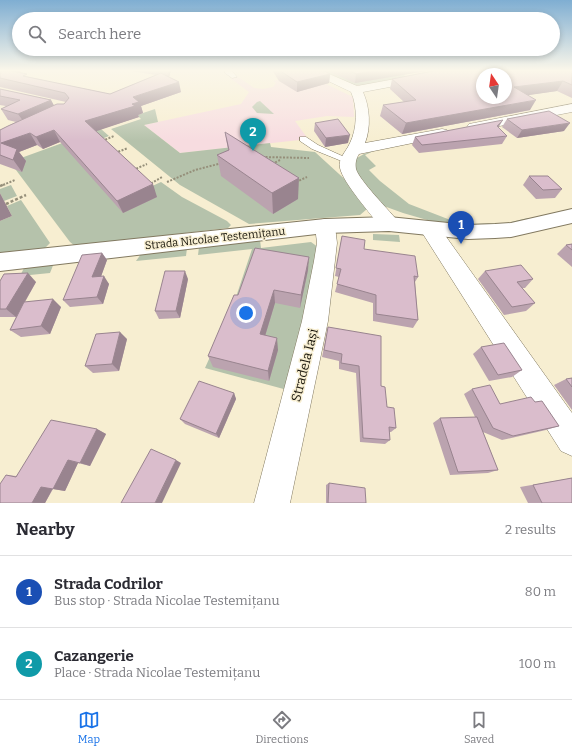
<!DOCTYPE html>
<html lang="en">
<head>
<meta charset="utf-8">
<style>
  body { margin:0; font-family:Bitter,serif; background:#f2f2f3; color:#2b2b33 }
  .compass { position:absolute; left:476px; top:68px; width:36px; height:36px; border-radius:50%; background:#fff; box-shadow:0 2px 6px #0003; rotate:347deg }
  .you { position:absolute; left:246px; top:313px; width:14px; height:14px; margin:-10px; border:3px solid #fff; border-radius:50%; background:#1a73e8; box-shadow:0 0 0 6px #1a73e833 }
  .badge { display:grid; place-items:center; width:26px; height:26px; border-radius:50%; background:#1a73e8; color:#fff; font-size:13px; font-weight:700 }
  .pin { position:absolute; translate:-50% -33px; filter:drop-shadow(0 1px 2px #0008) }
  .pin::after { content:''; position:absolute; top:21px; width:14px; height:12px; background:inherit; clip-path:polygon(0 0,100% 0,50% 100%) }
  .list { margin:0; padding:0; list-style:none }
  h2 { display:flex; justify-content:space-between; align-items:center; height:52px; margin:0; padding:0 16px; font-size:17px }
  h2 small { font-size:13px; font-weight:400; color:#7c7c81 }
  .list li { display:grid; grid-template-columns:26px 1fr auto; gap:12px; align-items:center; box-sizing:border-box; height:72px; padding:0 16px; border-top:1px solid #e1e1e2 }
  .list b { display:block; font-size:15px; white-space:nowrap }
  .list p { margin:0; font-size:13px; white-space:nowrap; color:#7c7c81 }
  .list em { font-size:13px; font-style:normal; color:#7c7c81 }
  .icon { flex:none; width:22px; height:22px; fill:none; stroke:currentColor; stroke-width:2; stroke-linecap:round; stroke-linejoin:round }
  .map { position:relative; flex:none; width:572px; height:503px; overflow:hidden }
  .search { position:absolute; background:#fff; box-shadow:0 2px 6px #0003; left:12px; right:12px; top:12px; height:44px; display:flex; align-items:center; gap:10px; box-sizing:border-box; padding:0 14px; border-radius:22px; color:#7c7c81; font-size:15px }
  .sheet { height:196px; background:#fff }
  nav { display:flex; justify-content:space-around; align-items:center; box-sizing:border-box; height:56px; border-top:1px solid #e1e1e2; background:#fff; font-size:11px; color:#7c7c81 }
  nav a { display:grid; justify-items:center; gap:2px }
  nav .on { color:#1a73e8 }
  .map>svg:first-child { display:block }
</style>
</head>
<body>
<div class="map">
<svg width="572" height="503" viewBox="0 0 572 503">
  <rect width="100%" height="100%" fill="#f7eed1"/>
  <polygon fill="#f7dce0" points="305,74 353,97 354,117 327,116 295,121 308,139 180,153 144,125 241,104 249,92 230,78 237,76 254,88 263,89 273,87 276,83 273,81"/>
  <g fill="#b5c2ab">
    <polygon points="316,70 396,70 407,77 364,85 354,85"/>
    <polygon points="260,101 274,114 257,113 252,107 257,102"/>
    <polygon points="155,109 158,122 144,125 180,153 270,143 271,147 315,152 362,195 367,209 360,215 249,224 180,185 111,129 141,119 137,115"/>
    <polygon points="101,129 109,136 99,140 148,188 161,182 182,197 227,221 231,225 228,228 75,246 70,242 10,162"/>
    <polygon points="376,150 365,155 376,166 369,170 380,181 409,204 453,221 469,224 507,223 528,218 530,221 499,227 441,224 403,213 381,205 353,172 355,159 364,154"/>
    <polygon points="11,185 17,196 4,201 0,193 0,189"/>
    <polygon points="21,200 50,243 44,249 0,254 0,221 12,216 7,206"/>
    <polygon points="373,234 399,235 400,242 373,240"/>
    <polygon points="260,240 261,248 311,242 322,250 291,391 205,368 234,303 252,249 198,255 199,247"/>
    <polygon points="187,248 186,256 136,261 141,254"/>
    <polygon points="54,263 50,273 20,276 25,266"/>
  </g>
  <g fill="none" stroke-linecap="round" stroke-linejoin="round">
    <g stroke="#827960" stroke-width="1">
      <g id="service">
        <polygon points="225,70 231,70 237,77 232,78 225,73"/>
        <polygon points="300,137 306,137 318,145 351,160 347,162 344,162 312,149 300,141"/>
      </g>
    </g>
    <g stroke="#827960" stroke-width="1">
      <g id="minor">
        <path d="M305 70H320L357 86 444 70H469L464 73 363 92C370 107 371 128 365 143L442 129 447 130 449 133 447 136 442 137 359 154C356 159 355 163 356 169 360 181 387 208 396 219L399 224 396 229 389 231 382 229C372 215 343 183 340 168 338 158 346 152 350 143 357 129 358 107 351 92Z"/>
        <polygon points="572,104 572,112 474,131 469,130 467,127 469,124 474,123"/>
        <polygon points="325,219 332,221 335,226 337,243 328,321 290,503 254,503 302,321 314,261 317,243 315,226 318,221"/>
        <polygon points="430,222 437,224 572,413 572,456 561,451 423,234 420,229 423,224"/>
      </g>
    </g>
    <g stroke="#827960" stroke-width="2">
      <polygon id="tertiary" points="572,209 572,223 511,237 495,238 468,239 389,231 325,233 0,271 0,253 325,219 389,217 468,225 495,224 511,223"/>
    </g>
    <g stroke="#958f7a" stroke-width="2" stroke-dasharray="2 1.5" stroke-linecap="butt">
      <polyline points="102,141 114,136"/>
      <polyline points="115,153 128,148"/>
      <polyline points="262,157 309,158"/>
      <polyline points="272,164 280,160"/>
      <polyline points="133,170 147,164"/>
      <polyline points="167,182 195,170 222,163"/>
      <polyline points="296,182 307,177"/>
      <polyline points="3,185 15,180"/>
      <polyline points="148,185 162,177"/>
    </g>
    <g stroke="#958f7a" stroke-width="2.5" stroke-dasharray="3 2" stroke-linecap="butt">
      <polyline points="148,185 150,184"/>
      <polyline points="0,186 5,184"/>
      <polyline points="6,204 26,195"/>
    </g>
    <use href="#service" fill="#fff" fill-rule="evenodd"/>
    <use href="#minor" fill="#fff" fill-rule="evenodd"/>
    <use href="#tertiary" fill="#fff" fill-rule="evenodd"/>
  </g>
  <g fill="#bba3af">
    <polygon points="0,70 18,73 29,77 110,94 156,75 125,70 171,70 169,77 168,76 181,92 141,106 143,113 138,115 139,117 95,131 157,197 123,213 60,142 43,149 37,145 19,152 26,161 22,172 0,164 0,130 16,122 8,120 1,109 6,106 0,105 0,89 51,100 54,106 64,104 66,102 0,87"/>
    <polygon points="272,70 323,70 330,74 329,83 297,92 279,81"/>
    <polygon points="325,70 432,70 355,83"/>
    <polygon points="572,70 572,98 557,91 527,95 530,110 402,134 380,116 383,105 404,102 390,89 392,79"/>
    <polygon points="507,119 564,131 517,138 502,127"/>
    <polygon points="315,123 348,143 325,147 314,131"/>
    <polygon points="498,128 507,136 502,144 419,153 412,145 415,137"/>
    <polygon points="225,132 298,199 273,214 221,176 217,155 228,150"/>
    <polygon points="529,176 562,189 555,198 536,199 523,185"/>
    <polygon points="342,236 364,249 418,277 415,282 418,320 413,328 373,321 373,303 335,292 339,277 335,276"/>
    <polygon points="572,244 572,267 557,254 566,245"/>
    <polygon points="102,253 107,260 101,276 109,284 103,304 70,307 63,300"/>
    <polygon points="308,270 300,308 275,303 265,336 278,350 269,381 213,367 208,356 238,295"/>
    <polygon points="485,271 533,279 525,288 522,288 535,303 526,311 504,315 478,279"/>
    <polygon points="188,279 180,318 159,319 155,311"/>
    <polygon points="0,281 36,282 25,302 61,307 50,334 21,337 10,330 16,317 0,317"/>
    <polygon points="328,327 381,386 387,407 396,428 391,432 389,432 390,440 385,444 360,442 356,373 339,369 339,361 322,357"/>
    <polygon points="127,339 119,371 93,373 85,366"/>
    <polygon points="481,347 522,370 512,377 489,381 473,354"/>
    <polygon points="572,378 572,410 554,385 566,379"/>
    <polygon points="472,389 500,404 535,402 559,426 546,430 502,440 483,432 498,470 488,473 450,475 433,423 440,418 475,417 464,394"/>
    <polygon points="234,393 236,399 219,438 185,424 180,419"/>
    <polygon points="97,429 106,434 90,466 78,463 65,491 53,489 45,503 0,503 6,475 16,476"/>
    <polygon points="572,478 572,503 528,503 520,487"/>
    <polygon points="329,483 366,503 326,503 326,485"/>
  </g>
  <g fill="#99848f">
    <polygon points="0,70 24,70 4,78"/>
    <polygon points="168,70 171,70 169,77"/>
    <polygon points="376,70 432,70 355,83 356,74"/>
    <polygon points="330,74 329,83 297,92 297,82"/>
    <polygon points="563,81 557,91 509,98 514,87"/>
    <polygon points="179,82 181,92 141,106 143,113 138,115 139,117 91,133 85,121 132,104 133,97"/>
    <polygon points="51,100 57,111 26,125 18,114"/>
    <polygon points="536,100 530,110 402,134 406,123"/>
    <polygon points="503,120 498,128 497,126"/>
    <polygon points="570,123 564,131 517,138 522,130"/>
    <polygon points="54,130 60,142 43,149 36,137"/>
    <polygon points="30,133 37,145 19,152 26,161 22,172 1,143"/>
    <polygon points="350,135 348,143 325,147 326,138"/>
    <polygon points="299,178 298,199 273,214 272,193"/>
    <polygon points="153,184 157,197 123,213 117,201"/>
    <polygon points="0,193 12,216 0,221"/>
    <polygon points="102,253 107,260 98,285 92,277"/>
    <polygon points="309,257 308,270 300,308 301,295"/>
    <polygon points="185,271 188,279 180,318 176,311"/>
    <polygon points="28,273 36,282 16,317 6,309"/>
    <polygon points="104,276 109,284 103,304 97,297"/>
    <polygon points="274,290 275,303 262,346 260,334"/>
    <polygon points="53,299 61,307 50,334 41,326"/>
    <polygon points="120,332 127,339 119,371 112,364"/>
    <polygon points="277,338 278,350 269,381 268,371"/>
    <polygon points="234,393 236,399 219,438 216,434"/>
    <polygon points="97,429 106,434 90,466 80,463"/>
    <polygon points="68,460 78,463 65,491 53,489"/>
    <polygon points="176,460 181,463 162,503 155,503"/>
    <polygon points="41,487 53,488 45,503 32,503"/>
  </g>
  <g fill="#dabdcc" stroke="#99848f" fill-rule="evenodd">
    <polygon points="0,70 8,70 27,74 23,76 110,94 161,73 179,82 133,97 139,102 132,104 135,106 85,121 153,184 117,201 54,130 36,137 30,133 1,143 17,149 13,160 0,155 0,130 8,126 57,104 64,104 69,98 65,93 0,78"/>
    <polygon points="279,70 323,70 330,74 297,82"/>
    <polygon points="348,70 376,70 356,74"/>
    <path d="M438 70H572V85L563 81 514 87 536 100 406 123 383 105 416 100 392 79ZM482 74H506V98H482Z"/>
    <polygon points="0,89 51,100 18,114 1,109 20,100 0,96"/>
    <polygon points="549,111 570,123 522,130 507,119"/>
    <polygon points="338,119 350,135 326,138 315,123"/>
    <polygon points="503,120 497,126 507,136 422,145 415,137"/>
    <polygon points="225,132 299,178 272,193 217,155 229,150"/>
    <polygon points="529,176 548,176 562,189 543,190"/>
    <polygon points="342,236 365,240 364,249 415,256 418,277 414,276 418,320 376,314 376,295 337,284 341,269 336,268"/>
    <polygon points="572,244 572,250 566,245"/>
    <polygon points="255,248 309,257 301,295 274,290 260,334 277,338 268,371 208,356 234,295 238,295"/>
    <polygon points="102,253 92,277 104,276 97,297 63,300 82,255"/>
    <polygon points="521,265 533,279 517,282 535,303 512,307 485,271"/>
    <polygon points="165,271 185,271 176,311 155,311"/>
    <polygon points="28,273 6,309 0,309 0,281 4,274"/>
    <polygon points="53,299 41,326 10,330 24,302"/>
    <polygon points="328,327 381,336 381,386 385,387 387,407 394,408 396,428 389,427 390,440 363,438 359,366 341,363 342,354 324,350"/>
    <polygon points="120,332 112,364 85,366 96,334"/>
    <polygon points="504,343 522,370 498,375 481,347"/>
    <polygon points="572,378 572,387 566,379"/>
    <polygon points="199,381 234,393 216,434 180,419"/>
    <polygon points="490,385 500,404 531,397 535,402 542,401 559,426 513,436 493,428 472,389"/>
    <polygon points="477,417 498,470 458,472 440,418"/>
    <polygon points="51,420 97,429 80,463 68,460 53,489 41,487 32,503 0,503 0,484 6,475 16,477"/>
    <polygon points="151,449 176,460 155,503 121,503"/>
    <polygon points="572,478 572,503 542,503 533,485"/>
    <polygon points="329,483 365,488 366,503 328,503"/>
  </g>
  <linearGradient id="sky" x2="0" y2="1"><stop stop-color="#7faed2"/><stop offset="0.5" stop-color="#fbf7ea"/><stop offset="1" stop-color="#fbf7ea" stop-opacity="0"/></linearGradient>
  <rect width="572" height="141" fill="url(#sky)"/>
  <g text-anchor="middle" stroke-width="3" stroke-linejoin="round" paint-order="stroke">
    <g font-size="11" fill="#19160c" stroke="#f7eed1">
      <text transform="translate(215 238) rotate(-6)" y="4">Strada Nicolae Testemițanu</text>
    </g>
    <g font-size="13" fill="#19160c" stroke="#f7eed1">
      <text transform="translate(304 365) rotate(-76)" y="5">Stradela Iași</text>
    </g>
  </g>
</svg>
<svg class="compass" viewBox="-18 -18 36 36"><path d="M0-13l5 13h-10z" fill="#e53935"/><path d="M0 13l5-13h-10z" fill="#7c7c81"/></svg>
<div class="you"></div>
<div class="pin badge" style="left:461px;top:244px;background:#1a4fb4">1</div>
<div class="pin badge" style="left:253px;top:151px;background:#0f9aa8">2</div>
<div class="search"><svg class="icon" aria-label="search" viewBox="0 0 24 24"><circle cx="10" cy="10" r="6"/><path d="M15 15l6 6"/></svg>Search here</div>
</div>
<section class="sheet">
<h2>Nearby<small>2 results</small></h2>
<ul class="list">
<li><span class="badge" style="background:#1a4fb4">1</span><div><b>Strada Codrilor</b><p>Bus stop · Strada Nicolae Testemițanu</p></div><em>80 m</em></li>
<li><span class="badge" style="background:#0f9aa8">2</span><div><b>Cazangerie</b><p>Place · Strada Nicolae Testemițanu</p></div><em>100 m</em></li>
</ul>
</section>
<nav>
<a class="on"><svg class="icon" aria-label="map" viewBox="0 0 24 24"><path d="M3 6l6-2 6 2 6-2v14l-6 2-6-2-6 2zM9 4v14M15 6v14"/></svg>Map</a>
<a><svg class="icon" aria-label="directions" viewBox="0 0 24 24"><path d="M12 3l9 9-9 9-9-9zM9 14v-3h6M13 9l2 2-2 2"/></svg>Directions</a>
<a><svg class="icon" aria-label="saved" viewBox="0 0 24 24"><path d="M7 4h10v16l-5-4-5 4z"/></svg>Saved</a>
</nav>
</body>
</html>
